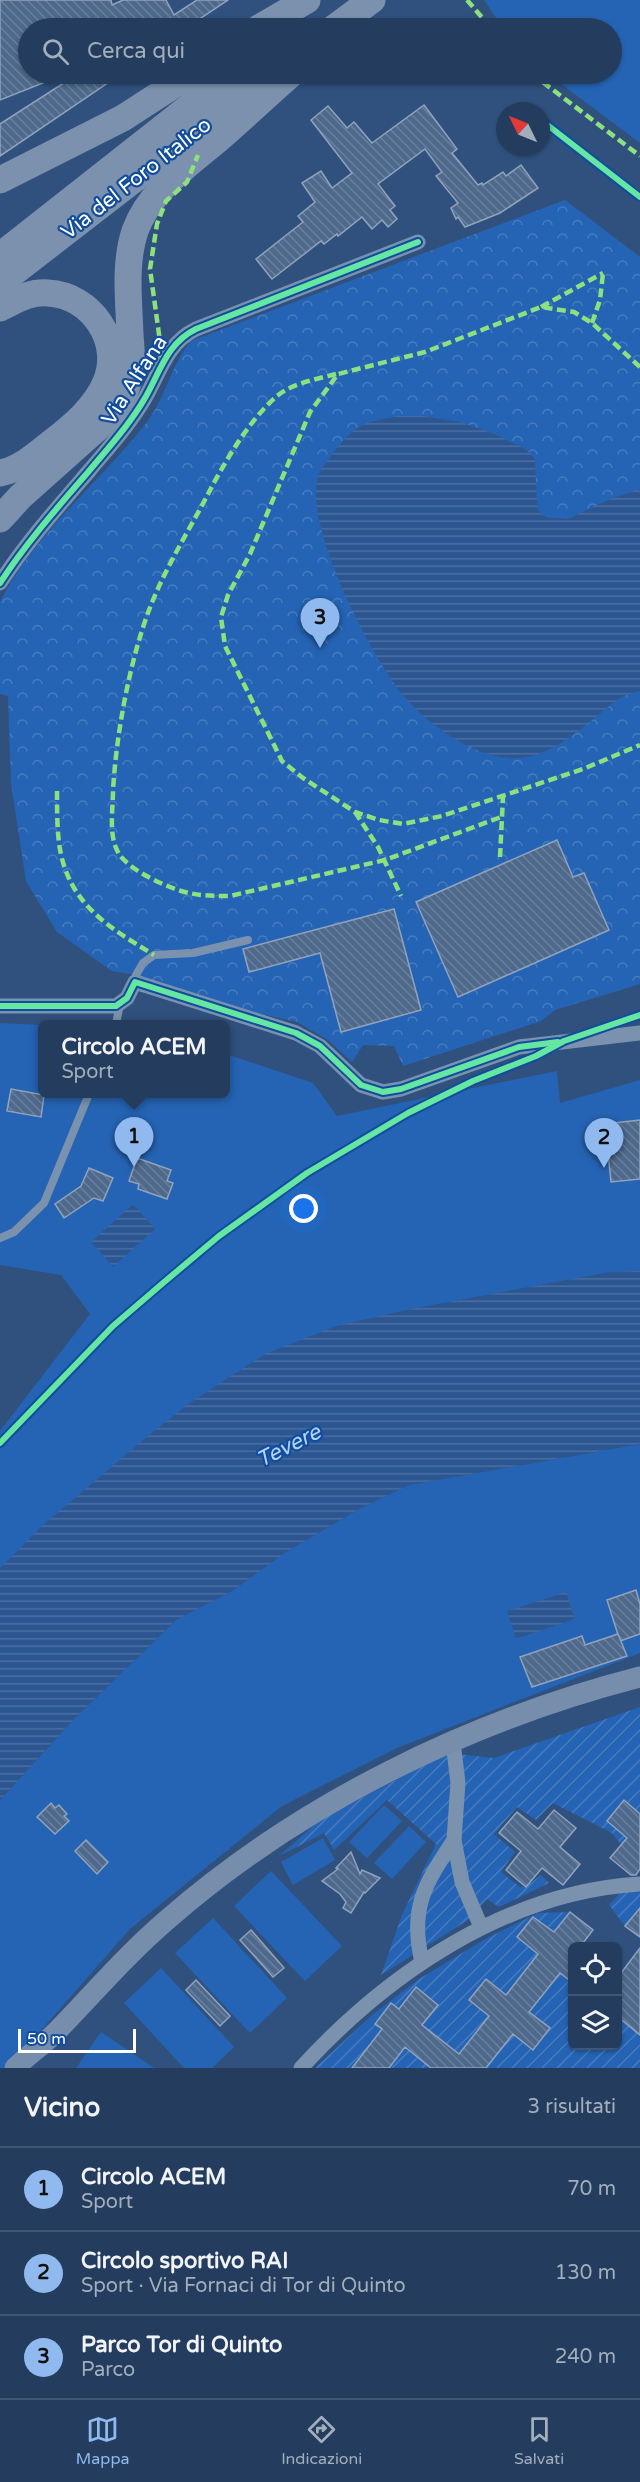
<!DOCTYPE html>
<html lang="it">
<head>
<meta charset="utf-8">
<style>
  body { margin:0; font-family:"Varela Round",sans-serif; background:#2c4464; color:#f1f3f6 }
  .controls { position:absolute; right:18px; bottom:18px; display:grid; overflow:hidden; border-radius:9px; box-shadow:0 2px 4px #0004 }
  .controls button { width:54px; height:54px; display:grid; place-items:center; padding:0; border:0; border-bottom:2px solid #415673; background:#243d5e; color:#f1f3f6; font:30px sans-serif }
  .compass { position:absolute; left:496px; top:102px; width:54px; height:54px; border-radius:50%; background:#243d5e; box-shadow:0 2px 4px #0004; rotate:313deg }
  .scale { position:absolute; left:18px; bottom:15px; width:118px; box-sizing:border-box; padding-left:6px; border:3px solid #fff; border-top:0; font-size:16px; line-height:21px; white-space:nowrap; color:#fff; -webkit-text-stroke:4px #104d9e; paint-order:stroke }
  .you { position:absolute; left:304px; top:1209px; width:21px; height:21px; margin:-15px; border:4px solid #fff; border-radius:50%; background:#1a73e8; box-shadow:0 0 0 9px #1a73e833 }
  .badge { display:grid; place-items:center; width:39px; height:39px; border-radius:50%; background:#90b9f0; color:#111; font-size:20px; font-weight:700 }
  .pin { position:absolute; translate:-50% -50px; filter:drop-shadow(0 2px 3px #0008) }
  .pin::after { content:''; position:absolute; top:32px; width:21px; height:18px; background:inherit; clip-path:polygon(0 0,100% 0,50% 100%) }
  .popup { position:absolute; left:38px; top:1020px; width:192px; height:78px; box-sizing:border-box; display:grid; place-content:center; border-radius:9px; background:#243d5e; filter:drop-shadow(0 2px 4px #0005); font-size:20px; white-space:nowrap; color:#a3aebc }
  .popup b { font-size:22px; color:#f1f3f6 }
  .popup::after { content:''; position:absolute; left:50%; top:100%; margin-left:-12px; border:12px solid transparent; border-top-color:#243d5e }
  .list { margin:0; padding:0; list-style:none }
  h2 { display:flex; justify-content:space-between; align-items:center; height:78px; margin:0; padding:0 24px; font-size:26px }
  h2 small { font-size:20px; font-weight:400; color:#a3aebc }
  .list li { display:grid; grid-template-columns:39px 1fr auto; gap:18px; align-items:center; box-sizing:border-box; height:84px; padding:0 24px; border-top:2px solid #415673 }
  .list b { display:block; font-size:22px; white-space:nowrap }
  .list p { margin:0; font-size:20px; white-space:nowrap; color:#a3aebc }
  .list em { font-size:20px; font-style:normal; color:#a3aebc }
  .icon { flex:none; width:33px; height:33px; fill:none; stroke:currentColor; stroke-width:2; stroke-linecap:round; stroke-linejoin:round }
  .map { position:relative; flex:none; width:640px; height:2068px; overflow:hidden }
  .search { position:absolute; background:#243d5e; box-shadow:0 2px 4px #0004; left:18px; right:18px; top:18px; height:66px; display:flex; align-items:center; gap:15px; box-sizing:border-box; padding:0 21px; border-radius:33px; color:#a3aebc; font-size:22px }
  .sheet { height:330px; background:#243d5e }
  nav { display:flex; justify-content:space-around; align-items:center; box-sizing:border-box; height:84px; border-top:2px solid #415673; background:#243d5e; font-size:16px; color:#a3aebc }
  nav a { display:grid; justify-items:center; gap:3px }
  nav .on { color:#90b9f0 }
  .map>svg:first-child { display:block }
</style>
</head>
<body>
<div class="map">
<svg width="640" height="2068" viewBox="0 0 640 2068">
  <defs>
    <pattern id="forest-crowns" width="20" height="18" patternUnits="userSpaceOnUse" patternTransform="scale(1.5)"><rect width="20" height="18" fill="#2564b4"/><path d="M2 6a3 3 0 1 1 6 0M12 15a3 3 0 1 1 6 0" fill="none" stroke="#467bbf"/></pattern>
    <pattern id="garden-furrows" width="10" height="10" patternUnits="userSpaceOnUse" patternTransform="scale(1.5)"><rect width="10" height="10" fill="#2564b4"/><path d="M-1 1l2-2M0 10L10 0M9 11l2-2" fill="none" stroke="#467bbf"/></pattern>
    <pattern id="water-rules" width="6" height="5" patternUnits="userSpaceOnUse" patternTransform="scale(1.5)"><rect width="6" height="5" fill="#2c5691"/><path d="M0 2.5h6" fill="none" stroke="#4c6fa2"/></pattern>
    <pattern id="building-back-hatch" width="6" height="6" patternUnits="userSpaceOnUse" patternTransform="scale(1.5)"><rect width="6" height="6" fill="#4e698c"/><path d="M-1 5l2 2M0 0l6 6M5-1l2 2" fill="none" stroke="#69809d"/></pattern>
  </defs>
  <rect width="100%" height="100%" fill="#30517e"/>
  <g fill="#2564b4">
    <polygon points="484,0 640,0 640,143 548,74 612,74 612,28 503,28"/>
    <polygon points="0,1023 42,1025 42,1094 225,1094 226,1054 313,1083 337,1116 557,1071 560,1103 640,1080 640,1271 611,1272 406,1310 0,1569 0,1431 90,1314 61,1275 0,1265"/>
    <polygon points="640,1444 640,1653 397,1748 282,1806 130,1929 8,2068 0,2068 0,1800 74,1719 176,1620 232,1591 286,1552 359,1509 409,1485"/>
    <polygon points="384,1805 402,1821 367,1858 349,1842"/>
    <polygon points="409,1826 426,1842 392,1879 374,1863"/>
    <polygon points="323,1838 335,1860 293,1885 281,1862"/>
    <polygon points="271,1871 342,1946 305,1981 234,1906"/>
    <polygon points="213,1918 287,1998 250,2033 175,1953"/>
    <polygon points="161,1968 234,2047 212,2068 184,2068 124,2003"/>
    <polygon points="101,2032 154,2068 76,2068"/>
  </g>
  <path fill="url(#forest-crowns)" d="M565 200 640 257V984L555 1010 541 1021 403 1066 394 1046 363 1045 352 1062 328 1040 297 1022 244 1010 136 975 112 971 57 932 26 881 11 783 8 696 0 694V602C35 532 100 483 147 422 166 397 171 365 191 341Z"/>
  <g fill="url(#garden-furrows)">
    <polygon points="640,1707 640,1868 612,1833 553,1803 536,1820 517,1807 494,1834 515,1852 501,1872 520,1887 526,1887 541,1875 549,1883 499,1907 487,1899 468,1920 381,1975 402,1915 436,1844 387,1800 334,1850 324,1833 279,1856 321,1819 448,1753 494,1758"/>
    <polygon points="621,1892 640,1892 640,1937 625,1926 609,1905"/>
    <polygon points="570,1912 593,1929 578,1946 572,1946 572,2046 618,2046 618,1977 640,1948 640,2068 315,2068 371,2016 419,1979 487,1938 538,1913"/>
  </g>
  <g fill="url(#water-rules)">
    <path d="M399 416H423L460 422 497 435 527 450 535 459 537 506 542 515 547 517 568 519 610 499 640 489V691C633 693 625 695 619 699 590 719 564 750 527 757 485 765 435 730 408 701 374 665 300 521 319 474 321 467 328 461 332 455 354 425 362 422 399 416Z"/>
    <polygon points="133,1204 155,1229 113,1267 91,1242"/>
    <polygon points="640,1271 640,1444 409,1485 359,1509 286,1552 232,1591 176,1620 74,1719 0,1800 0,1568 43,1525 143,1440 188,1404 265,1354 336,1326 406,1310 611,1272"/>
    <polygon points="566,1592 575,1619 516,1639 507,1611"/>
  </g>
  <g fill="url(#building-back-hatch)" stroke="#90a3bc" stroke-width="1.5">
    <polygon points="0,0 111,0 112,5 123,0 166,0 174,15 197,0 228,0 186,28 28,28 28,74 121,74 0,156 0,124 67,81 63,75 0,100"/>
    <polygon points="424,105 457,149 452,153 478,185 482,183 483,185 503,172 506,176 521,165 538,188 500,213 465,227 458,217 456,219 451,208 458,203 436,176 442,172 425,149 378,184 395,206 390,210 397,219 388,227 382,220 372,229 362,217 338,236 337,234 324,244 321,241 272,279 256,259 303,222 298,216 315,202 302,183 321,171 332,188 352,173 311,120 328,106 347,128 354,122 372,143"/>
    <polygon points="557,840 573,877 584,873 609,930 458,997 416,902"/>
    <polygon points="394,909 421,1010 341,1032 320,953 249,972 243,949"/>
    <polygon points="11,1089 44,1095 41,1117 7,1111"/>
    <polygon points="640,1120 640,1179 611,1182 605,1124"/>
    <polygon points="137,1158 171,1170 167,1181 173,1183 167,1199 138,1189 139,1184 129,1181"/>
    <polygon points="89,1168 113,1178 103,1201 94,1198 64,1218 55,1204 81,1186"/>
    <polygon points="636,1590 640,1604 640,1634 620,1641 607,1600"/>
    <polygon points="618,1634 627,1656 532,1687 520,1657 582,1636 585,1645"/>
    <polygon points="624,1800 640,1814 640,1869 636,1875 631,1875 610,1858 627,1838 607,1821"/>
    <polygon points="51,1803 55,1808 59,1805 67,1814 64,1816 69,1821 55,1834 37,1817"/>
    <polygon points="554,1810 576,1828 560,1847 580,1864 563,1885 542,1868 526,1887 506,1870 521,1851 499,1833 517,1812 538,1829"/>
    <polygon points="86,1840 108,1862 97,1874 75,1851"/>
    <polygon points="351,1852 360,1874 362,1870 380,1878 365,1893 364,1892 351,1913 343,1908 346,1902 340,1894 322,1881 338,1869 336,1868"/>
    <polygon points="640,1908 640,1937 625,1926"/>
    <polygon points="570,1912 593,1930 580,1947 573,1947 573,1983 560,1973 529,2012 550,2028 533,2050 513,2034 486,2068 431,2068 405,2047 389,2068 352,2068 382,2029 375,2024 391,2003 399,2009 416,1987 438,2005 422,2025 459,2054 489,2016 469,2000 486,1979 506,1995 538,1954 517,1937 533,1917 554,1932"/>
    <polygon points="251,1930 284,1968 273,1977 240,1940"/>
    <polygon points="640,1948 640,2035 618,2017 618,1977"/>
    <polygon points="196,1980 230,2016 220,2026 186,1990"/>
  </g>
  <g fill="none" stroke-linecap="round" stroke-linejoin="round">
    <g stroke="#7b92ae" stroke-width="8">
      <polyline points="135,982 136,975 143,963 154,955 193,953 248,940"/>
      <polyline points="116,1024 120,1004"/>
      <polyline points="0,1238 14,1232 44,1203 89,1094"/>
    </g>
    <g stroke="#7b92ae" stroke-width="15">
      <path d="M0 583C26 543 58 507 89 471 109 447 130 424 145 398 160 372 167 343 196 329L418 242"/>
      <polyline points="0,1006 116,1006 127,998 135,982 296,1033 320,1046 361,1085 383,1092 401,1089 519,1047 640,1033"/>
      <polyline points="453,1742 458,1783 454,1840 462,1882 481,1927"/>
      <path d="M422 1962C409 1908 425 1884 454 1840"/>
      <path d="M301 2068C389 1972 507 1892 640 1884"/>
    </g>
    <path stroke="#768dac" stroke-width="21" d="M15 2068C28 2055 43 2045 56 2032 93 1994 127 1954 168 1919 301 1803 469 1721 640 1677"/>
    <g stroke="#7b91ae" stroke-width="27">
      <polyline points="259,28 307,0"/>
      <polyline points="334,28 372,0"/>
      <polyline points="0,180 123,118 191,74"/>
      <polyline points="0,256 231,74"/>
      <polyline points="0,283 248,91"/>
      <path d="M0 308C15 301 30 291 48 293 91 295 123 341 106 382 96 407 72 427 51 443 35 456 20 469 0 473"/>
      <path d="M0 519 20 497 103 423C115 410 126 395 130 376 133 363 131 349 130 335 129 301 124 264 135 231 150 189 191 163 223 135 246 115 268 94 291 74"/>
    </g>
    <g stroke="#8de07e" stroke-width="4.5" stroke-dasharray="9 4.5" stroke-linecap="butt">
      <polyline points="467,0 491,28"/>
      <polyline points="532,74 640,156"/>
      <polyline points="541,307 603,273"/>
      <polyline points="592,323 600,300 603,273"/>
      <polyline points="163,363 150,269 157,224 166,201 187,182 198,155"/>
      <polyline points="640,367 592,323 574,312 541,307 425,352 338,374 310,412 250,554 228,595 221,617 225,646 282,761 303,778 355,812 379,820 403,824 442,816 583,769 640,745"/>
      <path d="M336 374C317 379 293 383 277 396 249 420 224 463 207 496 188 532 166 567 151 605 130 658 116 735 113 791 113 811 108 836 119 854 130 871 170 889 189 893 203 896 216 896 230 896L385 860 501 817"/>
      <path d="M57 791C57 808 57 826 59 843 67 903 107 926 154 955"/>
      <polyline points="355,812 378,847 401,896"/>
      <polyline points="500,857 503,797"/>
    </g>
    <g stroke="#104d9e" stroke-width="10">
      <g id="cycleway">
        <polyline points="541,120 640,197"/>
        <path d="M0 583C26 543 58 507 89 471 109 447 130 424 145 398 160 372 167 343 196 329L418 242"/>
        <polyline points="0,1006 116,1006 127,998 135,982 296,1033 320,1046 361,1085 383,1092 401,1089 519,1047 558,1042"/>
        <polyline points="0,1443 113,1326 163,1283 219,1236 307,1173 408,1113 473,1081 536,1056 564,1041 640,1015"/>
      </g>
    </g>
    <use href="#cycleway" stroke="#66e7a1" stroke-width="6"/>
  </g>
  <g text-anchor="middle" stroke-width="4.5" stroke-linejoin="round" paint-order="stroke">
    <g font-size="21" fill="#fff" stroke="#104d9e">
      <text transform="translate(136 178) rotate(-38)" y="7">Via del Foro Italico</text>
      <text transform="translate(134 380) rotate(-57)" y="7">Via Alfana</text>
    </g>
    <g font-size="22" font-style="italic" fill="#b3d3fb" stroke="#104d9e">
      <text transform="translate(288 1445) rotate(-27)" y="8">Tevere</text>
    </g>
  </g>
</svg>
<div class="controls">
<button><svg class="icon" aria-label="locate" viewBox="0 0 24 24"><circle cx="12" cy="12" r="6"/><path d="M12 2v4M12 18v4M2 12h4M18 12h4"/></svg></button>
<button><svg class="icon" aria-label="layers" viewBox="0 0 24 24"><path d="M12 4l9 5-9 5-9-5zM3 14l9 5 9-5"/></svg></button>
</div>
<svg class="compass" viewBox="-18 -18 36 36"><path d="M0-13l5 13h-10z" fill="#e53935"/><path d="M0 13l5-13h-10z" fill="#a3aebc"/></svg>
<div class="scale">50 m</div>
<div class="you"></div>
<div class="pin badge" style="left:134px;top:1167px">1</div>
<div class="popup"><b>Circolo ACEM</b>Sport</div>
<div class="pin badge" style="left:604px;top:1168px">2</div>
<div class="pin badge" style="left:320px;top:648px">3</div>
<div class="search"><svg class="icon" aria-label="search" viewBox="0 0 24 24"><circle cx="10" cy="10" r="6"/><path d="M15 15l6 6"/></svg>Cerca qui</div>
</div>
<section class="sheet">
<h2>Vicino<small>3 risultati</small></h2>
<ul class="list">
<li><span class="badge">1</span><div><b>Circolo ACEM</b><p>Sport</p></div><em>70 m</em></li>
<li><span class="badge">2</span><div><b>Circolo sportivo RAI</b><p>Sport · Via Fornaci di Tor di Quinto</p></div><em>130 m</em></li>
<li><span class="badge">3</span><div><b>Parco Tor di Quinto</b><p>Parco</p></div><em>240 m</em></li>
</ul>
</section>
<nav>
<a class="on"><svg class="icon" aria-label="map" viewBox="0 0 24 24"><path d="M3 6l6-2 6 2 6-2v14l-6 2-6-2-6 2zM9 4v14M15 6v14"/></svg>Mappa</a>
<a><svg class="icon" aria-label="directions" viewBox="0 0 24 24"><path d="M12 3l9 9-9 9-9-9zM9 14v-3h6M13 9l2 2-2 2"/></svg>Indicazioni</a>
<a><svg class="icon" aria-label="saved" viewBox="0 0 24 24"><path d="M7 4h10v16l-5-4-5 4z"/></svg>Salvati</a>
</nav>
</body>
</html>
